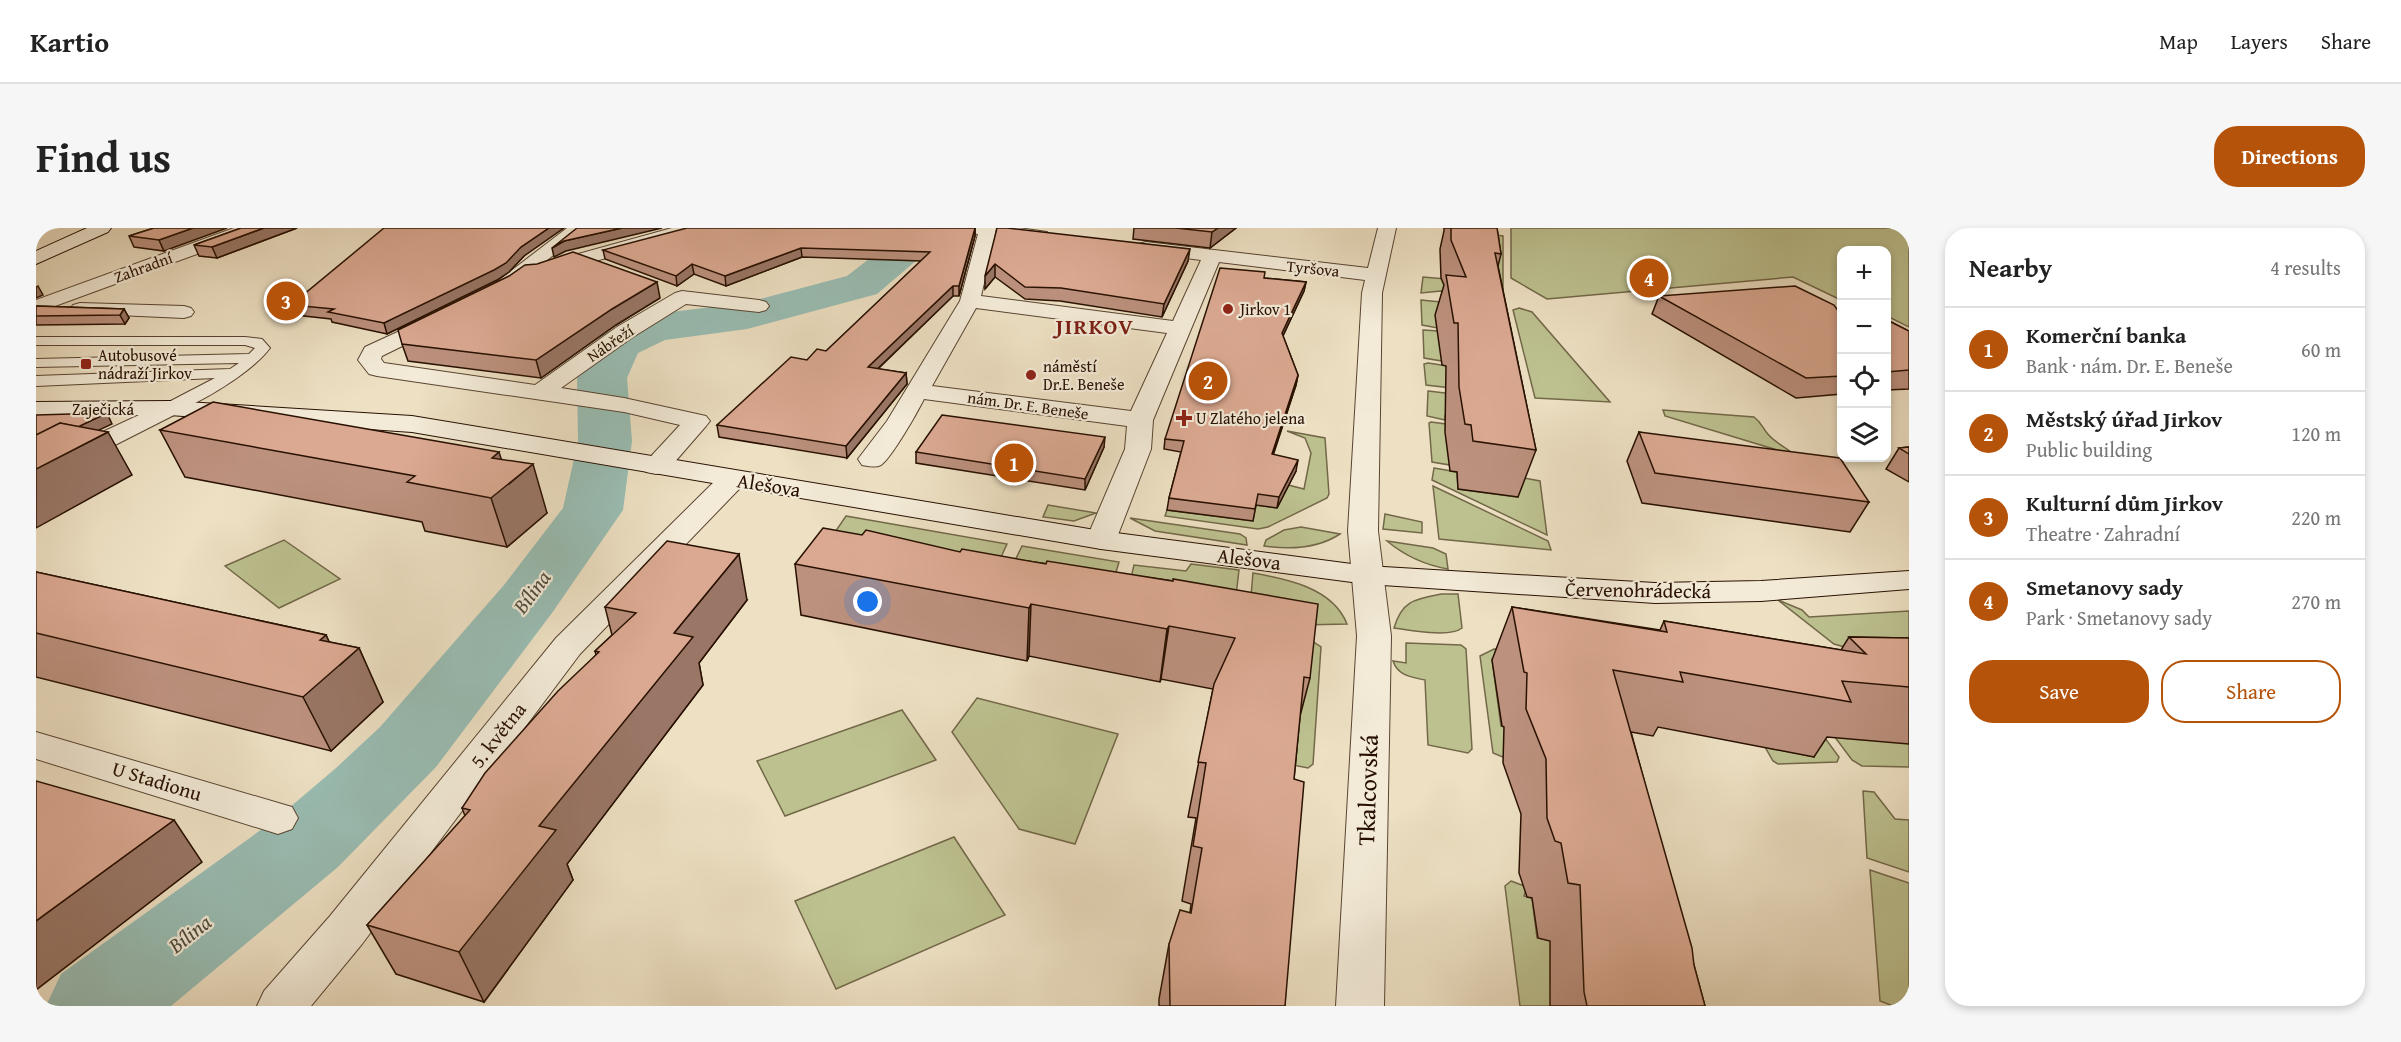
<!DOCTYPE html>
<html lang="en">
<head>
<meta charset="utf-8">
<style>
  body { margin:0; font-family:"Gentium Book Plus",serif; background:#f6f6f6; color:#222 }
  .controls { position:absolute; right:18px; top:18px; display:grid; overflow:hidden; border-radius:12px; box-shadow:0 3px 9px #0003 }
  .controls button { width:54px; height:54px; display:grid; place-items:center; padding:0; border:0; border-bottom:2px solid #e0e0e0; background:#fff; color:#222; font:30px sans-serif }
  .you { position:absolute; left:832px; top:374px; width:21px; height:21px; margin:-15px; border:4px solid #fff; border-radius:50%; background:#1a73e8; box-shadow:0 0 0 9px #1a73e833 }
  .badge { display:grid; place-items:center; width:39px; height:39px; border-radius:50%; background:#b45309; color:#fff; font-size:20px; font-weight:700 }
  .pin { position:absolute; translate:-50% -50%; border:3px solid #fff; box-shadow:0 2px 6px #0006 }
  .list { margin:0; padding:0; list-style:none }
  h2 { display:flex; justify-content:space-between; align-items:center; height:78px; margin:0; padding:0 24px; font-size:26px }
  h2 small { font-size:20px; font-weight:400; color:#767676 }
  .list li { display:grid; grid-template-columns:39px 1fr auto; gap:18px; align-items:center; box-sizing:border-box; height:84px; padding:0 24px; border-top:2px solid #e0e0e0 }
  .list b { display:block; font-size:22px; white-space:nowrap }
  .list p { margin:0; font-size:20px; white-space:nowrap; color:#767676 }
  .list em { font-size:20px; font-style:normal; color:#767676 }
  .actions { display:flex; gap:12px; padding:18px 24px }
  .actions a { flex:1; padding:14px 0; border:2px solid #b45309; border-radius:24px; text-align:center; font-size:21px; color:#b45309 }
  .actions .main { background:#b45309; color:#fff }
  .icon { flex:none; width:33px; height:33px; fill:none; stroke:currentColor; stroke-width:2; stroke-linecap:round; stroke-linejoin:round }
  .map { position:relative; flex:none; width:1873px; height:778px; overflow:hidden; border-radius:24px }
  header { display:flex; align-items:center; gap:36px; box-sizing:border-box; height:84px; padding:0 30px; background:#fff; border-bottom:2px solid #e0e0e0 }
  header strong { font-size:28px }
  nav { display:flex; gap:33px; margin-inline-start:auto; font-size:21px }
  .intro { display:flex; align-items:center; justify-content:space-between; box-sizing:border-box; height:144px; padding:0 36px }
  h1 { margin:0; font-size:42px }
  .button { padding:15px 27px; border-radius:24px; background:#b45309; color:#fff; font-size:21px; font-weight:700 }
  main { display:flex; gap:36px; padding:0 36px }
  aside { flex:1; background:#fff; border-radius:24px; box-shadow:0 3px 9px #0003 }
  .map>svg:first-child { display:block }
</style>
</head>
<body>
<header>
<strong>Kartio</strong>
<nav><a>Map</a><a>Layers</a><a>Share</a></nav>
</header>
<div class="intro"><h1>Find us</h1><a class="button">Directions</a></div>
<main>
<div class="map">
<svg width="1873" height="778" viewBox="0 0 1873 778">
  <rect width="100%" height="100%" fill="#ede0c3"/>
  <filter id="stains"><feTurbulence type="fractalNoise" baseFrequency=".00333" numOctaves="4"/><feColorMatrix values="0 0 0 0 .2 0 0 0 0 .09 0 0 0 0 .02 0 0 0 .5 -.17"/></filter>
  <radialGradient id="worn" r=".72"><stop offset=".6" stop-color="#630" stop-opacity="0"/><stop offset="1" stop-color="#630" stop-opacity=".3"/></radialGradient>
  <g fill="#bdc190" stroke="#726848" stroke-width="1.5">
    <polygon points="1475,0 1873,0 1873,99 1851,88 1850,22 1806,22 1805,72 1757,49 1511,71 1475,50"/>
    <polygon points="1451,6 1467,8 1467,66 1455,69 1405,63 1385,65 1387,49 1410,51"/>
    <polygon points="1385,72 1465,80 1402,100 1386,97"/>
    <polygon points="1483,80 1496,84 1574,174 1499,170 1477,82"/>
    <polygon points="1387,102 1403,103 1406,133 1388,130"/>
    <polygon points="1392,135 1412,138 1485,168 1390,157 1388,136"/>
    <polygon points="1392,163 1486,174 1409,188 1409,192 1391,188"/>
    <path d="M1627 182 1718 189C1725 194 1726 199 1731 205 1737 213 1747 218 1755 224L1751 225 1629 188Z"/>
    <polygon points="1395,194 1410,196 1414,237 1396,234 1393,195"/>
    <polygon points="1251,203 1289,210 1293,266 1291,270 1232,299 1222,301 1129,288 1131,282 1217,293 1220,277 1241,280 1252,257 1268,261 1275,225 1269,210"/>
    <polygon points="1398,240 1421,244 1422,261 1482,269 1478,248 1504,253 1511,307 1396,252"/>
    <polygon points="1397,258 1512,313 1515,322 1403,311"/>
    <polygon points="1012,277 1060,285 1038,293 1007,289"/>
    <polygon points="1349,286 1386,294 1386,305 1347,301"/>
    <polygon points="810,288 971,316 960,340 793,313"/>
    <polygon points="1094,290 1204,306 1210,310 1211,317 1119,303"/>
    <path d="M1265 299 1304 306C1281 321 1255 322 1228 318L1230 312 1248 302Z"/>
    <polygon points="248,312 304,351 243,380 189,338"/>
    <path d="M1351 313 1397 320 1410 326 1412 341C1389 337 1369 328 1351 313Z"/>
    <polygon points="986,318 1083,334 1074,364 974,343"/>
    <polygon points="1155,336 1203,342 1198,385 1091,367 1098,337 1150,343"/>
    <path d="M1217 345C1251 351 1297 360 1311 396L1265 397 1214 380Z"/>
    <path d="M1406 366H1422L1426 400C1414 410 1374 402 1358 400 1366 372 1380 371 1406 366Z"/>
    <polygon points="1742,372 1766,382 1773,389 1873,383 1873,422 1812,420 1798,416"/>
    <polygon points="1270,409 1285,419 1277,536 1272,540 1251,536"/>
    <path d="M1370 415 1425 417 1430 421 1436 521 1432 525 1392 517 1389 452C1375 449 1362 448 1357 433L1370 435Z"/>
    <polygon points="1458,421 1492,422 1456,431 1465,498 1481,501 1474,532 1457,525 1444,428"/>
    <polygon points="1684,434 1736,438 1803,529 1801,534 1742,536 1737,533 1729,519 1778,529 1760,480 1694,463"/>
    <polygon points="1745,437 1873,513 1873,539 1826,538 1816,532"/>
    <polygon points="941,470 1082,506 1039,616 983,601 916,504"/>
    <polygon points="866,482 900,532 749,588 721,533"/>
    <polygon points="1827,563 1838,564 1859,591 1873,592 1873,644 1831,630"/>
    <polygon points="918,609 969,687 800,761 759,673"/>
    <polygon points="1834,642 1873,655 1873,778 1857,778 1844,773"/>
    <polygon points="1475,653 1491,659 1488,668 1496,670 1501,710 1608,734 1518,778 1484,778 1469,658"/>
  </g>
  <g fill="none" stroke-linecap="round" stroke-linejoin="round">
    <polygon fill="#99bdb3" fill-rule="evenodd" points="860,0 896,0 882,31 841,66 711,101 629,112 602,125 591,150 596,213 587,282 516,385 400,539 302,639 135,778 10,778 25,746 240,591 300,540 344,499 468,357 527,280 542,213 541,150 566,107 602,90 618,86 709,75 811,48 851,17"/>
    <g stroke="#594431" stroke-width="2">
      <path id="lane" d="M0 109H209L226 111 234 120C217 143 162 178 133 185L127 183 125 180 127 177 179 150 0 158V148L194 141 203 135 0 139V131L213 126 219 120 209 117H0Z"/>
    </g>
    <g stroke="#594431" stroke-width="2">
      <g id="street">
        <polygon points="198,0 224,0 221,4 0,85 0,72"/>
        <path d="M531 0H552L506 36 636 0H666L663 4 506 48 498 44C486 56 469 72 452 67L449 63Z"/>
        <path d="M926 0H982L1011 4 1014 8 1011 12 1005 13 959 8 945 68 1137 93 1165 32 1103 24 1101 20 1103 16 1110 14 1332 40 1342 0H1360L1346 65 1342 303 1355 408 1348 778H1300L1321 408 1312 303 1326 65 1329 52 1183 34 1117 192 1115 221 1080 312 1076 318 1065 321 1054 318 1050 312 1089 221 1091 198 888 171C881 185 856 229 845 237 839 240 832 238 826 237L822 231 851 193 924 73 942 6 929 4ZM940 80 1131 105 1095 183 896 158Z"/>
        <polygon points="646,63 723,72 730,74 733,78 730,82 723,84 650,76 597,109 525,160 588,170 670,188 674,193 670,198 630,244 620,246 610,244 606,238 644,197 588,184 341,148 333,146 322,132 329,119 405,84 413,85 416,90 413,95 346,128 345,131 348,135 499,157 581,99 639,65"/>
        <polygon points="44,75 148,78 155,80 158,84 155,88 148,90 37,85 34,81 37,77"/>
        <polygon points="133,173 142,175 145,180 142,185 10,252 0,254 0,235"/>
        <polygon points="697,243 707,245 711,251 707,257 544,426 326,716 275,778 221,778 228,763 294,688 520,410 687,245"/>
        <polygon points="0,504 256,579 262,590 256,601 242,606 0,531"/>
      </g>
    </g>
    <g stroke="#281000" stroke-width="2">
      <g id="secondary">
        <polygon points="51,0 75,0 72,4 0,36 0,23"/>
        <polygon points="133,173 376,188 1065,303 1331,338 1619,355 1725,353 1873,343 1873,361 1725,373 1619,375 1331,356 1065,321 376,204 133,187 0,188 0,174"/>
      </g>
    </g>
    <use href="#lane" fill="#f3ebd8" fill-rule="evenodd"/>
    <use href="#street" fill="#f3ebd8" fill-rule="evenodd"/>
    <use href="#secondary" fill="#f3ebd8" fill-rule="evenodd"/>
  </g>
  <g fill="#bc917e" stroke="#281000" stroke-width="1.5">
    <polygon points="118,0 128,23 98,19 93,8"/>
    <polygon points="205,0 261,0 181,30 163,28 158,17"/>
    <polygon points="939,0 939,8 923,68 917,68 842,141 870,145 871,156 811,230 683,209 681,197 771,132 790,123 885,33 766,29 690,58 658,46 641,58 569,31 567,22"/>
    <polygon points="961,0 1152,33 1126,89 1024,73 989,71 959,49 949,61"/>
    <polygon points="1098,0 1200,0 1174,20 1097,11"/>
    <polygon points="1408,0 1461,0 1465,26 1462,38 1500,222 1482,269 1422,261 1421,244 1414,243 1409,204 1410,138 1406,137 1399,87 1408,57 1405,50 1404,21 1408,3"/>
    <polygon points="488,28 473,44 461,52 351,106 296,94 295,91 259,87 255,77"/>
    <polygon points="1228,50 1270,54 1268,63 1247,108 1262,147 1260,157 1237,226 1260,243 1241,280 1220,277 1217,293 1131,282 1133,270 1145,224 1128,221 1129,211"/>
    <polygon points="1623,68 1806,84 1806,166 1760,170 1616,86"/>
    <polygon points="624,70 580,97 505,150 372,133 366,116"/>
    <polygon points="0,78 88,81 93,90 89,96 0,97"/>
    <polygon points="1851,92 1873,103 1873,161 1851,162"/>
    <polygon points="124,202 465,231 511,285 471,319 389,303 386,294 149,249"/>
    <polygon points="1603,204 1833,274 1814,304 1606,275 1591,233"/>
    <polygon points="1068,219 1049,262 880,235 880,224"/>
    <polygon points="1873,219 1873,254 1850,241 1863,220"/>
    <polygon points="924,324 1137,353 1274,450 1264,488 1258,551 1249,778 1123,778 1123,771 1133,716 1154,684 1155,676 1146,673 1160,590 1152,589 1177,461 1125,451 1124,454 993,428 991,433 765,387 759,336"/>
    <polygon points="0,344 290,407 293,414 323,420 347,474 295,523 0,449"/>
    <polygon points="711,372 663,435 667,457 531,636 537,652 448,774 360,746 331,697 429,588 426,580 560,427 559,423 576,407 569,379"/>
    <polygon points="1476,379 1624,402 1628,393 1805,422 1813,409 1873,410 1873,516 1791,509 1778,529 1622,499 1617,508 1595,504 1669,778 1514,778 1514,713 1502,710 1496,670 1491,669 1483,645 1485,586 1467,535 1468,499 1466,498 1456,432"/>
  </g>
  <g fill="#997666" stroke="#281000" stroke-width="1.5">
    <polygon points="157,0 191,0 128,23 123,12"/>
    <polygon points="228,0 261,0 181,30 176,19"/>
    <polygon points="513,0 528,0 488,28 473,44 461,52 351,106 348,95 485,19"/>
    <polygon points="586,0 626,0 530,23 518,29 516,20 528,13"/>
    <polygon points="939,0 939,8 923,68 923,58"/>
    <polygon points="1182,0 1200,0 1174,20 1176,4"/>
    <polygon points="765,20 766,29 690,58 689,48"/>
    <polygon points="1154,21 1152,33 1126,89 1128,76"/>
    <polygon points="656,36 658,46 641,58 640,48"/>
    <polygon points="959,36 959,49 949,61 949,48"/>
    <polygon points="621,54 624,70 580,97 505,150 500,132 576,81"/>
    <polygon points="1270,54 1268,63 1244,114 1246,105"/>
    <polygon points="2,58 7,67 0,70 0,59"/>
    <polygon points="917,58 917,68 832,150 832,139"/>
    <polygon points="88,81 93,90 89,96 84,87"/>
    <polygon points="870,145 871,156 811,230 810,218"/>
    <polygon points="1262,147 1260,157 1234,237 1236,226"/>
    <polygon points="71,185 76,196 0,232 0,218"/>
    <polygon points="72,204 96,247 0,300 0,241"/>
    <polygon points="1069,209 1068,219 1049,262 1049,251"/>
    <polygon points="463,224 473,256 497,236 511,285 471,319 455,270 456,230"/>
    <polygon points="1262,232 1260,243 1241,280 1243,269"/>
    <polygon points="703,326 711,372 663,435 667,457 531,636 537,652 448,774 423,724 503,598 638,405"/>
    <polygon points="995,376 993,428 991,433 993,380"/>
    <polygon points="1133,398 1125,451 1124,454 1131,401"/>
    <polygon points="290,407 304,437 323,420 347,474 295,523 267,469 284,412"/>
    <polygon points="138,592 166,634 0,762 0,693"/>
  </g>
  <g fill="#dba992" stroke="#281000" stroke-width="1.5">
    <polygon points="118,0 157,0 123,12 93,8"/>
    <polygon points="205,0 228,0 176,19 158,17"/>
    <polygon points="348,0 513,0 485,19 470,35 458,42 348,95 292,84 298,81 255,77"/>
    <polygon points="541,0 586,0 528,13 516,20"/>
    <polygon points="651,0 939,0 923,58 917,58 832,139 870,145 810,218 681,197 755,129 771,132 781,121 790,123 894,24 765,20 689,48 656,36 640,48 567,22"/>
    <polygon points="961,0 971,0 1154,21 1128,76 1025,60 989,59 959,36 949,48"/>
    <polygon points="1140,0 1182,0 1176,4"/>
    <polygon points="1415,0 1461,0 1465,26 1459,25 1500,222 1437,213 1435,197 1429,196 1423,159 1422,95 1418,95 1410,47 1430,49 1415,12"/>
    <polygon points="537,24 621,54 576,81 500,132 366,116 362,102 473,48 489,37 501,36"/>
    <polygon points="1184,40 1229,44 1228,50 1270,54 1246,105 1262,147 1236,226 1262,232 1243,269 1222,266 1219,281 1133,270 1148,213 1129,211"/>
    <polygon points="1759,58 1798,77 1803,84 1806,84 1806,148 1770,150 1623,68"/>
    <polygon points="0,78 88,81 84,87 0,88"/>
    <polygon points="1851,92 1873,103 1873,142 1851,144"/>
    <polygon points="177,174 463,224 456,230 497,236 455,270 371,254 379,248 124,202"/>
    <polygon points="71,185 42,199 24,195 0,207 0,187"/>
    <polygon points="906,187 1069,209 1049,251 880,224"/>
    <polygon points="24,195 72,204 0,241 0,207"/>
    <polygon points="1603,204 1804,230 1833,274 1619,245"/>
    <polygon points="1873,219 1873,226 1863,220"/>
    <polygon points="787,300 826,307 830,302 924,324 926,321 1010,336 1011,333 1137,353 1137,351 1282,376 1274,450 1268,449 1258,551 1268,554 1249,778 1134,778 1133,716 1144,682 1155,685 1166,620 1157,618 1170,535 1162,534 1178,456 1199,410 1133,398 1131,401 995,376 993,380 759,336"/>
    <polygon points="631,313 703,326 638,405 657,409 503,598 520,602 423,724 331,697 434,582 426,580 449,545 522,463 563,424 559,423 600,385 569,379"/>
    <polygon points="0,344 290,407 284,412 323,420 267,469 0,405"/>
    <polygon points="1476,379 1631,404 1628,393 1830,426 1813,409 1873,410 1873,459 1806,453 1815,474 1644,444 1647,454 1577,442 1656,720 1658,737 1669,778 1551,778 1548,764 1544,657 1532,655 1525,615 1519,613 1511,590 1510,531 1490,481 1491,445 1488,444"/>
    <polygon points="0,553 138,592 0,693"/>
  </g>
  <g fill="#8f2418" stroke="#f3ebd8" stroke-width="2">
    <circle cx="1192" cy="81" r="6"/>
    <rect x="44" y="130" width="12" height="12" rx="3"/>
    <circle cx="995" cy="147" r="6"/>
    <path d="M1145 181h6v6h6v6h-6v6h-6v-6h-6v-6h6z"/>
  </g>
  <g text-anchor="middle" stroke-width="4.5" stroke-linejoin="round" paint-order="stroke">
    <g font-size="16" fill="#281000" stroke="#f3ebd8">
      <text transform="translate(107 39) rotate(-20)" y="6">Zahradní</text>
      <text transform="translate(1277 40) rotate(6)" y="6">Tyršova</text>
      <text transform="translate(574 115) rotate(-34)" y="6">Nábřeží</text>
      <text transform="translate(992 177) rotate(8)" y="6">nám. Dr. E. Beneše</text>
      <text x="67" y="187">Zaječická</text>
    </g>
    <g font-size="16" fill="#281000" stroke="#f3ebd8" text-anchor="start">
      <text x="1204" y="87">Jirkov 1</text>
      <text x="62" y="133">Autobusové<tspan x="62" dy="18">nádraží Jirkov</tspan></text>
      <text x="1007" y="144">náměstí<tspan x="1007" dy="18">Dr.E. Beneše</tspan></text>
      <text x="1160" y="196">U Zlatého jelena</text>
    </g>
    <g font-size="20" fill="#281000" stroke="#f3ebd8">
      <text transform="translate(733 257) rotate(9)" y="7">Alešova</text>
      <text transform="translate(1213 331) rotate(7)" y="7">Alešova</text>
      <text transform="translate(1602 362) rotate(1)" y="7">Červenohrádecká</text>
      <text transform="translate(462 507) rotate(-52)" y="7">5. května</text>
      <text transform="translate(121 553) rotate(17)" y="7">U Stadionu</text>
    </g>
    <g font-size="21" font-style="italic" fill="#504d3f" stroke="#f3ebd8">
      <text transform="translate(496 364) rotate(-53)" y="7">Bílina</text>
      <text transform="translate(154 706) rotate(-38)" y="7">Bílina</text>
    </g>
    <g font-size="22" font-weight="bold" letter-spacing="1.5" fill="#7a1f14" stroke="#f3ebd8">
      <text x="1059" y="106">JIRKOV</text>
    </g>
    <g font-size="24" fill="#281000" stroke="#f3ebd8">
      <text transform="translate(1332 562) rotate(-88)" y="8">Tkalcovská</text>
    </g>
  </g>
  <rect width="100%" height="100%" filter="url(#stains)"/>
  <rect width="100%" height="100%" fill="url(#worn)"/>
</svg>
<div class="controls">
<button>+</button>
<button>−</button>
<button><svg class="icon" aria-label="locate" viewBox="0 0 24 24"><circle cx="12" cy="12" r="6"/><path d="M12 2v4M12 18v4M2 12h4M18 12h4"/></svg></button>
<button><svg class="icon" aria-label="layers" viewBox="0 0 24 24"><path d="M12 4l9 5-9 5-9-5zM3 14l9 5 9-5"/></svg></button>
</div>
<div class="you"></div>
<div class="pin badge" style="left:978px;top:235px">1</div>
<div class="pin badge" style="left:1172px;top:153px">2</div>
<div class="pin badge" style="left:250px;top:73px">3</div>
<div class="pin badge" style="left:1613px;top:50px">4</div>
</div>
<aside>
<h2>Nearby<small>4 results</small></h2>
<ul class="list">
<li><span class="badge">1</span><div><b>Komerční banka</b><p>Bank · nám. Dr. E. Beneše</p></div><em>60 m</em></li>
<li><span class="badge">2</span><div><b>Městský úřad Jirkov</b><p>Public building</p></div><em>120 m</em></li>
<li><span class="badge">3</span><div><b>Kulturní dům Jirkov</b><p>Theatre · Zahradní</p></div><em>220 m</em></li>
<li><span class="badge">4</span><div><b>Smetanovy sady</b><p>Park · Smetanovy sady</p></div><em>270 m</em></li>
</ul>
<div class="actions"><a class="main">Save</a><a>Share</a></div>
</aside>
</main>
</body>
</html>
